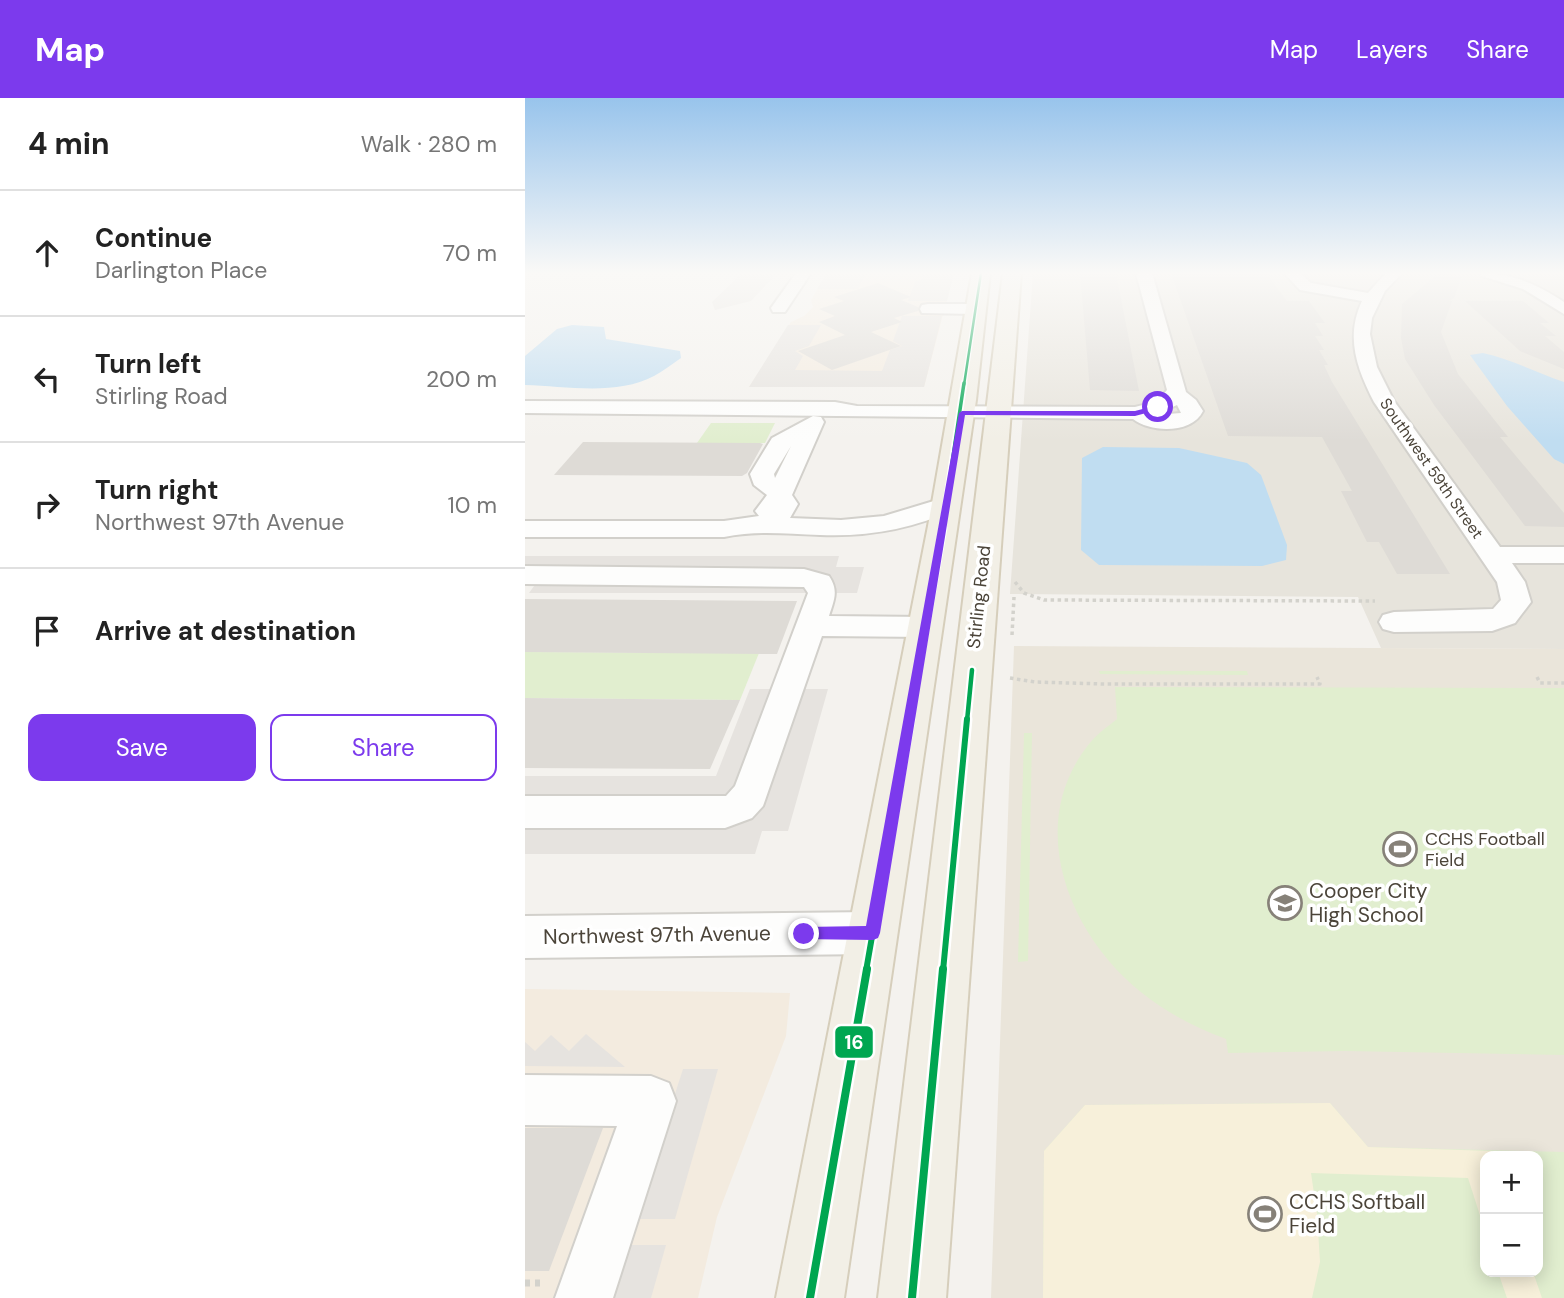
<!DOCTYPE html>
<html lang="en">
<head>
<meta charset="utf-8">
<style>
  body { margin:0; font-family:"DM Sans",sans-serif; background:#f2f2f2; color:#222 }
  .controls { position:absolute; right:21px; bottom:21px; display:grid; overflow:hidden; border-radius:14px; box-shadow:0 4px 18px #0003 }
  .controls button { width:63px; height:63px; display:grid; place-items:center; padding:0; border:0; border-bottom:2px solid #e0e0e0; background:#fff; color:#222; font:35px sans-serif }
  .stop { position:absolute; width:21px; height:21px; margin:-16px; border:5px solid #7c3aed; border-radius:50%; background:#fff }
  .stop.end { background:#7c3aed; border-color:#fff; box-shadow:0 2px 7px #0008 }
  .list { margin:0; padding:0; list-style:none }
  h2 { display:flex; justify-content:space-between; align-items:center; height:91px; margin:0; padding:0 28px; font-size:30px }
  h2 small { font-size:23px; font-weight:400; color:#767676 }
  .list li { display:grid; grid-template-columns:46px 1fr auto; gap:21px; align-items:center; box-sizing:border-box; height:126px; padding:0 28px; border-top:2px solid #e0e0e0 }
  .list b { display:block; font-size:26px; white-space:nowrap }
  .list p { margin:0; font-size:23px; white-space:nowrap; color:#767676 }
  .list em { font-size:23px; font-style:normal; color:#767676 }
  .actions { display:flex; gap:14px; padding:21px 28px }
  .actions a { flex:1; padding:16px 0; border:2px solid #7c3aed; border-radius:14px; text-align:center; font-size:24px; color:#7c3aed }
  .actions .main { background:#7c3aed; color:#fff }
  .icon { flex:none; width:38px; height:38px; fill:none; stroke:currentColor; stroke-width:2; stroke-linecap:round; stroke-linejoin:round }
  .map { position:relative; flex:none; width:1039px; height:1200px; overflow:hidden }
  header { display:flex; align-items:center; gap:42px; box-sizing:border-box; height:98px; padding:0 35px; background:#7c3aed; color:#fff }
  header strong { font-size:33px }
  nav { display:flex; gap:38px; margin-inline-start:auto; font-size:24px }
  main { display:flex }
  aside { flex:1; background:#fff }
  .map>svg:first-child { display:block }
</style>
</head>
<body>
<header>
<strong>Map</strong>
<nav><a>Map</a><a>Layers</a><a>Share</a></nav>
</header>
<main>
<aside>
<h2>4 min<small>Walk · 280 m</small></h2>
<ul class="list">
<li><svg class="icon" aria-label="ahead" viewBox="0 0 24 24"><path d="M12 20V5M6 11l6-6 6 6"/></svg><div><b>Continue</b><p>Darlington Place</p></div><em>70 m</em></li>
<li><svg class="icon" aria-label="left" viewBox="0 0 24 24"><path d="M17 20v-9H6M10 6l-5 5 5 5"/></svg><div><b>Turn left</b><p>Stirling Road</p></div><em>200 m</em></li>
<li><svg class="icon" aria-label="right" viewBox="0 0 24 24"><path d="M7 20v-9h11M14 6l5 5-5 5"/></svg><div><b>Turn right</b><p>Northwest 97th Avenue</p></div><em>10 m</em></li>
<li><svg class="icon" aria-label="arrive" viewBox="0 0 24 24"><path d="M6 21V4h12l-3 4 3 4H6"/></svg><div><b>Arrive at destination</b></div></li>
</ul>
<div class="actions"><a class="main">Save</a><a>Share</a></div>
</aside>
<div class="map">
<svg width="1039" height="1200" viewBox="0 0 1039 1200">
  <rect width="100%" height="100%" fill="#f4f2ee"/>
  <polygon fill="#e7e4dc" points="508,175 1039,175 1039,551 856,550 833,499 485,496"/>
  <g fill="#f3ebdf">
    <polygon points="302,175 429,175 399,289 224,289 266,224 279,218 288,209 286,202"/>
    <polygon points="0,891 265,895 261,938 192,1119 173,1200 0,1200"/>
  </g>
  <path fill="#eae5da" fill-rule="evenodd" d="M489 548 1039 551V1200H466ZM960 1058H1013V1174H960Z"/>
  <g fill="#e1eecf" fill-rule="evenodd">
    <polygon points="186,325 250,325 240,345 172,345"/>
    <polygon points="0,554 234,555 215,602 0,600"/>
    <polygon points="574,573 722,573 723,577 575,576"/>
    <path d="M590 589 1039 590V957L820 953 703 955 701 941C671 930 642 915 617 895 544 837 499 727 564 646 572 636 582 629 592 621Z"/>
    <polygon points="499,635 507,635 503,863 493,864"/>
    <path d="M805 1005 843 1049 1039 1054V1200H518L519 1053 560 1007ZM960 1058H1013V1174H960Z"/>
  </g>
  <g fill="#f7f0da">
    <polygon points="805,1005 843,1049 967,1053 968,1058 960,1058 960,1133 943,1080 786,1075 792,1116 795,1164 787,1200 518,1200 519,1053 560,1007"/>
    <polygon points="973,1174 1008,1174 1017,1200 982,1200"/>
  </g>
  <g fill="#e6e3df">
    <polygon points="217,175 252,175 226,203 190,212 187,204"/>
    <polygon points="302,175 341,175 333,191 292,191"/>
    <polygon points="392,175 429,175 422,203 383,203 390,184 399,180"/>
    <polygon points="377,218 417,218 399,289 224,289 263,227 296,227 284,248 270,253 278,258 270,272 357,273 365,252 377,248 368,243"/>
    <polygon points="0,458 314,458 311,469 339,469 332,495 4,495 12,484 0,483"/>
    <polygon points="225,591 303,591 263,733 237,733 230,756 0,756 0,678 191,678"/>
    <polygon points="61,936 100,969 0,968 0,944 10,953 26,937 44,953"/>
    <polygon points="158,971 193,971 150,1121 110,1121"/>
    <polygon points="100,1147 141,1147 126,1200 83,1200"/>
  </g>
  <g fill="#c0ddf1">
    <path d="M47 227 79 229 81 241 155 253 156 260C147 266 138 273 129 278 92 298 40 288 0 287V258L32 231Z"/>
    <path d="M958 255C986 261 1012 275 1039 284V366L1029 361 982 308 945 257Z"/>
    <polygon points="578,349 654,350 722,365 736,377 762,447 761,462 737,468 574,467 556,452 557,360"/>
  </g>
  <g fill="#dedbd6">
    <polygon points="555,175 591,175 614,293 565,292"/>
    <polygon points="646,175 741,175 762,203 784,203 800,225 790,225 798,238 790,238 799,252 794,252 803,267 799,267 807,284 925,476 872,476 854,444 842,444 816,393 827,393 797,339 703,338"/>
    <polygon points="914,175 937,178 929,200 924,203 927,203 916,234 933,276 983,339 975,339 1039,415 1039,429 1000,428 909,307 880,261 876,240 877,206"/>
    <polygon points="353,185 386,199 376,202 393,209 393,213 369,220 377,224 346,234 376,248 307,272 273,253 320,237 294,224 310,218 294,211 319,203 309,199"/>
    <polygon points="940,203 998,203 1024,225 1015,225 1031,238 1020,238 1039,254 1039,271 995,253"/>
    <polygon points="58,344 235,345 238,346 222,375 217,378 29,377"/>
    <polygon points="0,501 272,503 252,556 0,554"/>
    <polygon points="0,600 215,602 185,671 0,670"/>
    <polygon points="0,1030 78,1030 24,1173 0,1173"/>
  </g>
  <g fill="none" stroke-linecap="round" stroke-linejoin="round">
    <g stroke="#d2d0cb" stroke-width="4">
      <g id="minor">
        <polygon points="271,175 286,175 260,214 248,214 246,210"/>
        <path d="M611 175H627L661 294 671 302 678 313C667 336 626 335 608 321L0 315V303L310 304 332 308 610 309C623 306 634 303 642 292ZM652 307 656 315 630 317Z"/>
        <path d="M759 175H775L786 185 843 195 861 175H877L860 193 847 220 845 236 852 269 869 303 975 449H1039V465H987L1000 484 1006 504 990 525 967 533 869 534 858 531 854 524 858 517 869 514 968 511 976 502 972 484 849 304C832 271 820 239 837 203L775 192Z"/>
        <path d="M955 175C988 175 1011 186 1039 204V216L998 191 957 178Z"/>
        <polygon points="403,206 450,206 458,211 450,216 397,215 395,211 397,207"/>
        <path d="M288 318 296 319 299 324 267 397 273 406 265 420 316 422 359 418 422 399 431 401 434 406 431 411C387 431 343 439 295 437 262 436 232 432 199 439H0V423H199L234 418 230 413 242 397 229 387 225 376 247 340ZM266 348 250 380 249 376Z"/>
        <path d="M0 468 279 471 304 478C314 493 309 502 304 518L401 519 412 522 416 529 412 536 401 539 297 538 238 708 227 720 200 730H0V698H201L210 688 283 495 279 489 0 486Z"/>
        <polygon points="348,814 363,820 370,835 363,850 348,856 0,860 0,818"/>
        <polygon points="0,977 126,978 144,985 151,1003 88,1200 30,1200 92,1028 0,1027"/>
      </g>
    </g>
    <g stroke="#d6cebb" stroke-width="4">
      <g id="major">
        <polygon points="447,175 465,175 451,302 319,1200 251,1200 403,428"/>
        <polygon points="478,175 496,175 421,1200 353,1200"/>
      </g>
    </g>
    <g stroke="#d3d2cc" stroke-width="3.5" stroke-dasharray="3.5 3.5" stroke-linecap="butt">
      <polyline points="490,484 499,495 519,502 850,503"/>
      <polyline points="487,537 489,499"/>
      <polyline points="1012,579 1015,585 1039,585"/>
      <polyline points="485,580 510,584 579,586 795,586 792,579"/>
    </g>
    <polyline stroke="#d3d2cc" stroke-width="7" stroke-dasharray="5 5" stroke-linecap="butt" points="0,1185 20,1185"/>
    <use href="#minor" fill="#fdfdfc" fill-rule="evenodd"/>
    <use href="#major" fill="#f2efe6" fill-rule="evenodd"/>
    <g stroke="#fff" stroke-width="5">
      <polyline id="bus-1-far4" points="439,287 456,175"/>
    </g>
    <g stroke="#fff" stroke-width="7">
      <polyline id="bus-1-far3" points="417,432 439,285"/>
    </g>
    <g stroke="#fff" stroke-width="9">
      <g id="bus-1-far2">
        <polyline points="384,623 418,430"/>
        <polyline points="442,623 447,572"/>
      </g>
    </g>
    <g stroke="#fff" stroke-width="11">
      <g id="bus-1-far1">
        <polyline points="341,873 385,621"/>
        <polyline points="418,873 442,621"/>
      </g>
    </g>
    <g stroke="#fff" stroke-width="13">
      <g id="bus-1">
        <polyline points="285,1200 342,871"/>
        <polyline points="387,1200 418,871"/>
      </g>
    </g>
    <use href="#bus-1-far4" stroke="#00a651" stroke-width="2.5"/>
    <use href="#bus-1-far3" stroke="#00a651" stroke-width="3.5"/>
    <use href="#bus-1-far2" stroke="#00a651" stroke-width="4.5"/>
    <use href="#bus-1-far1" stroke="#00a651" stroke-width="6"/>
    <use href="#bus-1" stroke="#00a651" stroke-width="8"/>
  </g>
  <linearGradient id="sky" x2="0" y2="1"><stop stop-color="#98c4ec"/><stop offset="0.51" stop-color="#faf9f7"/><stop offset="1" stop-color="#faf9f7" stop-opacity="0"/></linearGradient>
  <rect width="1039" height="343" fill="url(#sky)"/>
  <polygon fill="#7c3aed" points="633,307 636,311 610,318 440,317 355,835 353,840 348,842 274,841 272,836 274,831 279,829 341,828 434,315 437,313 610,313"/>
  <defs>
    <g id="stadium-ring" transform="scale(1.75)"><circle r="9.5" fill="#fff" stroke="#868178" stroke-width="1.5"/><path d="M0-5a6.5 5 0 1 0 0 10a6.5 5 0 1 0 0-10ZM-3.5-1.8h7v3.6h-7Z" fill="#868178"/></g>
    <g id="school-ring" transform="scale(1.75)"><circle r="9.5" fill="#fff" stroke="#868178" stroke-width="1.5"/><path d="M0-5L7-2L0 1L-7-2ZM-4 1L0 2.5L4 1V4Q0 6-4 4Z" fill="#868178"/></g>
  </defs>
  <g fill-rule="evenodd">
    <use href="#stadium-ring" x="875" y="751"/>
    <use href="#school-ring" x="760" y="805"/>
    <use href="#stadium-ring" x="740" y="1116"/>
  </g>
  <g text-anchor="middle" stroke-width="7" stroke-linejoin="round" paint-order="stroke">
    <g font-size="16" fill="#4b4439" stroke="#fff">
      <text transform="translate(907 370) rotate(55)" y="6">Southwest 59th Street</text>
    </g>
    <g font-size="18" fill="#4b4439" stroke="#fff">
      <text transform="translate(454 499) rotate(-84)" y="6">Stirling Road</text>
    </g>
    <g font-size="18" fill="#4b4439" stroke="#fff" text-anchor="start">
      <text x="900" y="747">CCHS Football<tspan x="900" dy="21">Field</tspan></text>
    </g>
    <g font-size="21" fill="#4b4439" stroke="#fff" text-anchor="start">
      <text x="784" y="800">Cooper City<tspan x="784" dy="24">High School</tspan></text>
      <text x="764" y="1111">CCHS Softball<tspan x="764" dy="24">Field</tspan></text>
    </g>
    <g font-size="21" fill="#4b4439" stroke="#fff">
      <text transform="translate(132 837) rotate(-1)" y="7">Northwest 97th Avenue</text>
    </g>
  </g>
  <rect stroke="#fff" stroke-width="2.5" x="309" y="927" width="40" height="34" rx="7" fill="#00a651"/>
  <g font-size="19" text-anchor="middle" font-weight="bold" fill="#fff">
    <text x="329" y="951">16</text>
  </g>
</svg>
<div class="controls">
<button>+</button>
<button>−</button>
</div>
<div class="stop" style="left:633px;top:309px"></div>
<div class="stop end" style="left:279px;top:836px"></div>
</div>
</main>
</body>
</html>
